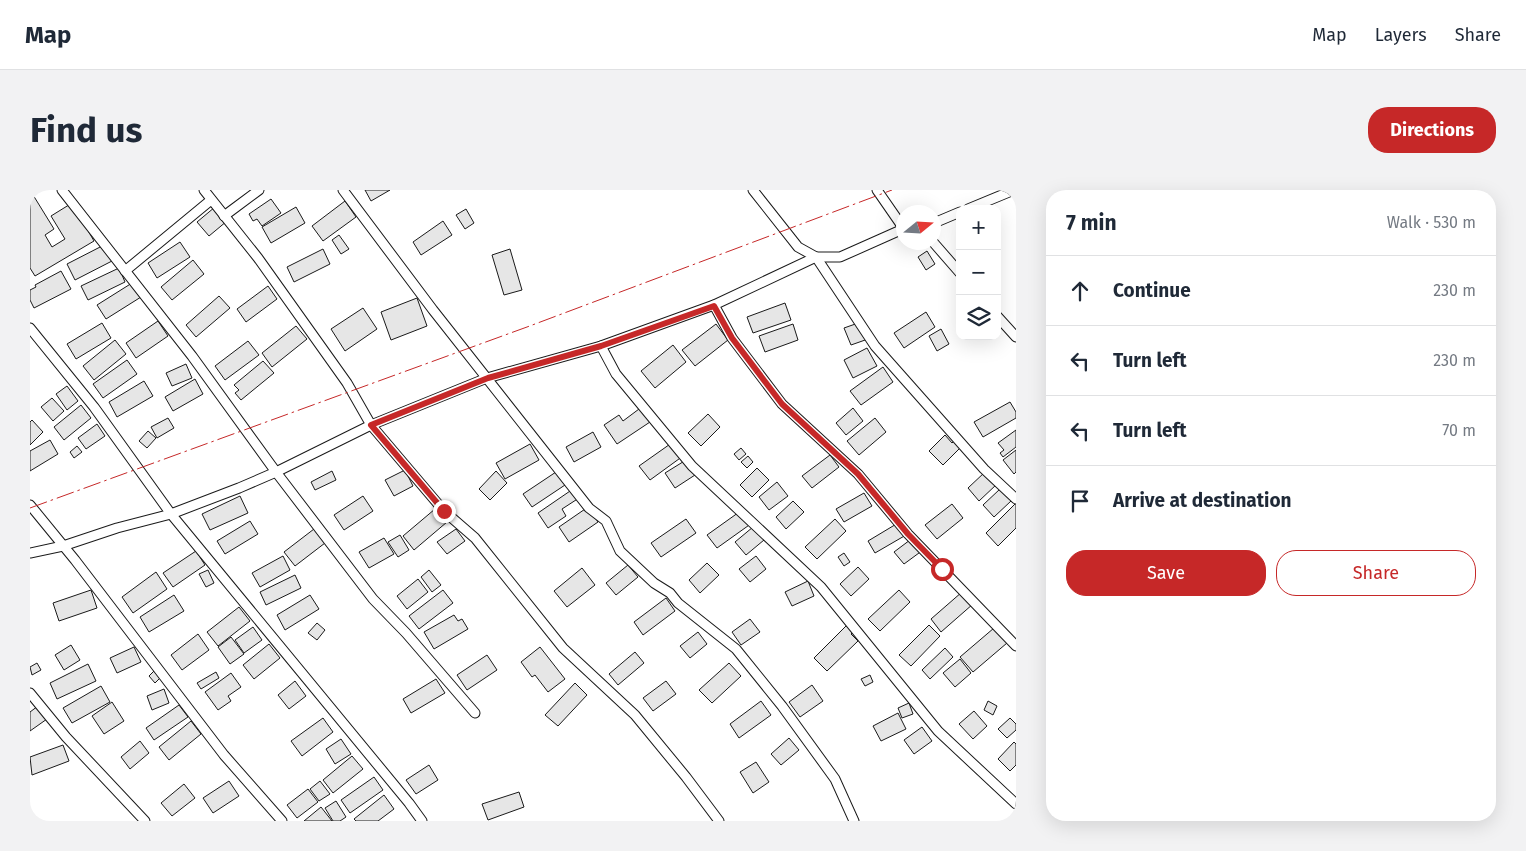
<!DOCTYPE html>
<html lang="en">
<head>
<meta charset="utf-8">
<style>
  body { margin:0; font-family:"Fira Sans",sans-serif; background:#f2f2f3; color:#1f2937 }
  .controls { position:absolute; right:15px; top:15px; display:grid; overflow:hidden; border-radius:10px; box-shadow:0 5px 20px #0002 }
  .controls button { width:45px; height:45px; display:grid; place-items:center; padding:0; border:0; border-bottom:1px solid #e0e1e3; background:#fff; color:#1f2937; font:25px sans-serif }
  .compass { position:absolute; left:866px; top:15px; width:45px; height:45px; border-radius:50%; background:#fff; box-shadow:0 5px 20px #0002; rotate:72deg }
  .stop { position:absolute; width:15px; height:15px; margin:-11px; border:4px solid #c62828; border-radius:50%; background:#fff }
  .stop.end { background:#c62828; border-color:#fff; box-shadow:0 1px 5px #0008 }
  .list { margin:0; padding:0; list-style:none }
  h2 { display:flex; justify-content:space-between; align-items:center; height:65px; margin:0; padding:0 20px; font-size:21px }
  h2 small { font-size:16px; font-weight:400; color:#747a83 }
  .list li { display:grid; grid-template-columns:32px 1fr auto; gap:15px; align-items:center; box-sizing:border-box; height:70px; padding:0 20px; border-top:1px solid #e0e1e3 }
  .list b { display:block; font-size:19px; white-space:nowrap }
  .list em { font-size:16px; font-style:normal; color:#747a83 }
  .actions { display:flex; gap:10px; padding:15px 20px }
  .actions a { flex:1; padding:11px 0; border:1px solid #c62828; border-radius:20px; text-align:center; font-size:18px; color:#c62828 }
  .actions .main { background:#c62828; color:#fff }
  .icon { flex:none; width:28px; height:28px; fill:none; stroke:currentColor; stroke-width:2; stroke-linecap:round; stroke-linejoin:round }
  .map { position:relative; flex:none; width:986px; height:631px; overflow:hidden; border-radius:20px }
  header { display:flex; align-items:center; gap:30px; box-sizing:border-box; height:70px; padding:0 25px; background:#fff; border-bottom:1px solid #e0e1e3 }
  header strong { font-size:24px }
  nav { display:flex; gap:28px; margin-inline-start:auto; font-size:18px }
  .intro { display:flex; align-items:center; justify-content:space-between; box-sizing:border-box; height:120px; padding:0 30px }
  h1 { margin:0; font-size:35px }
  .button { padding:12px 22px; border-radius:20px; background:#c62828; color:#fff; font-size:18px; font-weight:700 }
  main { display:flex; gap:30px; padding:0 30px }
  aside { flex:1; background:#fff; border-radius:20px; box-shadow:0 5px 20px #0002 }
  .map>svg:first-child { display:block }
</style>
</head>
<body>
<header>
<strong>Map</strong>
<nav><a>Map</a><a>Layers</a><a>Share</a></nav>
</header>
<div class="intro"><h1>Find us</h1><a class="button">Directions</a></div>
<main>
<div class="map">
<svg width="986" height="631" viewBox="0 0 986 631">
  <rect width="100%" height="100%" fill="#fff"/>
  <g fill="#e6e6e6" stroke="#1a1a1a">
    <polygon points="0,0 24,39 15,45 22,57 35,49 21,26 42,13 64,51 5,86 0,78"/>
    <polygon points="335,0 360,0 341,11"/>
    <polygon points="241,9 251,23 232,36 227,29 223,31 219,24"/>
    <polygon points="315,11 326,27 293,51 282,36"/>
    <polygon points="185,17 197,31 179,46 167,32"/>
    <polygon points="266,17 275,33 241,53 232,37"/>
    <polygon points="436,19 444,33 435,39 426,25"/>
    <polygon points="413,31 422,45 391,65 383,52"/>
    <polygon points="309,45 319,59 311,64 302,50"/>
    <polygon points="150,52 160,67 127,88 118,73"/>
    <polygon points="74,55 82,71 45,90 37,74"/>
    <polygon points="293,59 300,74 264,92 257,77"/>
    <polygon points="480,59 492,100 474,105 462,65"/>
    <polygon points="897,61 905,74 896,80 888,67"/>
    <polygon points="163,70 174,84 142,110 131,97"/>
    <polygon points="89,78 95,92 58,110 51,96"/>
    <polygon points="31,81 41,99 4,118 0,110 0,100 6,97 5,95"/>
    <polygon points="102,93 111,107 76,129 67,115"/>
    <polygon points="238,96 247,109 216,132 207,119"/>
    <polygon points="189,106 200,118 166,147 156,135"/>
    <polygon points="387,108 397,136 361,150 351,122"/>
    <polygon points="755,113 761,130 723,143 717,127"/>
    <polygon points="333,118 347,139 315,161 301,139"/>
    <polygon points="896,122 905,137 874,158 864,143"/>
    <polygon points="128,131 138,146 106,168 96,153"/>
    <polygon points="831,132 838,149 821,155 814,138"/>
    <polygon points="72,133 81,148 46,169 37,154"/>
    <polygon points="686,134 698,150 665,176 652,160"/>
    <polygon points="763,134 768,150 735,162 729,146"/>
    <polygon points="266,136 277,149 242,177 232,163"/>
    <polygon points="911,139 919,154 907,161 899,146"/>
    <polygon points="85,150 96,164 64,190 53,176"/>
    <polygon points="218,151 229,165 195,190 185,176"/>
    <polygon points="643,155 656,172 625,198 611,181"/>
    <polygon points="837,158 847,176 823,188 814,170"/>
    <polygon points="97,170 107,184 73,208 63,194"/>
    <polygon points="233,171 244,183 211,210 205,203 209,200 204,195"/>
    <polygon points="156,174 162,188 142,196 136,183"/>
    <polygon points="853,177 863,192 831,215 820,201"/>
    <polygon points="165,189 173,204 143,221 135,207"/>
    <polygon points="114,191 123,206 87,227 79,212"/>
    <polygon points="37,196 48,211 37,220 26,204"/>
    <polygon points="22,208 34,221 23,231 11,217"/>
    <polygon points="980,212 986,222 986,228 953,247 944,232"/>
    <polygon points="51,215 61,228 34,250 24,237"/>
    <polygon points="613,216 623,230 587,254 574,235 589,225 593,231"/>
    <polygon points="823,218 833,231 816,245 806,233"/>
    <polygon points="678,224 690,237 671,256 658,243"/>
    <polygon points="138,228 144,238 127,248 121,237"/>
    <polygon points="845,228 856,242 829,265 817,251"/>
    <polygon points="2,230 13,242 0,255 0,232"/>
    <polygon points="67,234 75,246 56,259 48,248"/>
    <polygon points="986,240 986,257 973,267 970,263 974,260 968,253"/>
    <polygon points="118,241 126,248 117,258 109,251"/>
    <polygon points="563,242 571,257 544,272 536,257"/>
    <polygon points="915,245 922,253 924,251 930,258 913,275 899,261"/>
    <polygon points="20,250 28,264 0,281 0,261"/>
    <polygon points="643,252 653,266 620,290 609,276"/>
    <polygon points="500,254 509,270 475,289 466,273"/>
    <polygon points="47,256 52,262 44,268 40,262"/>
    <polygon points="711,258 716,264 709,270 704,264"/>
    <polygon points="986,260 986,282 984,284 973,270"/>
    <polygon points="800,265 809,277 782,298 772,286"/>
    <polygon points="718,266 723,272 717,278 711,272"/>
    <polygon points="656,270 665,285 645,298 635,283"/>
    <polygon points="727,278 739,290 722,307 710,295"/>
    <polygon points="375,280 383,296 364,306 355,290"/>
    <polygon points="302,281 306,290 285,300 281,292"/>
    <polygon points="466,281 477,293 460,310 449,299"/>
    <polygon points="526,282 535,295 502,317 493,304"/>
    <polygon points="955,282 967,294 949,311 938,298"/>
    <polygon points="747,292 758,306 739,320 729,307"/>
    <polygon points="543,299 549,308 532,319 536,326 518,338 508,323"/>
    <polygon points="970,299 981,311 964,327 953,315"/>
    <polygon points="834,303 842,316 814,332 806,319"/>
    <polygon points="210,306 218,323 180,340 172,324"/>
    <polygon points="333,306 343,321 314,340 304,325"/>
    <polygon points="763,311 774,322 756,339 746,327"/>
    <polygon points="986,313 986,338 968,356 956,343"/>
    <polygon points="922,314 933,328 907,349 895,335"/>
    <polygon points="558,317 568,332 539,352 529,337"/>
    <polygon points="405,319 417,332 384,360 373,346"/>
    <polygon points="712,320 722,333 687,358 677,345"/>
    <polygon points="656,329 666,343 631,367 621,353"/>
    <polygon points="805,329 816,341 787,369 775,357"/>
    <polygon points="220,331 228,344 195,364 187,351"/>
    <polygon points="868,333 876,345 845,363 838,351"/>
    <polygon points="723,337 734,350 716,365 705,352"/>
    <polygon points="284,339 295,353 265,376 254,362"/>
    <polygon points="426,339 435,351 417,364 407,352"/>
    <polygon points="370,345 379,360 368,367 358,352"/>
    <polygon points="884,347 893,360 874,374 864,362"/>
    <polygon points="354,348 364,364 339,378 329,362"/>
    <polygon points="166,361 175,375 143,397 133,383"/>
    <polygon points="814,363 820,372 814,376 808,367"/>
    <polygon points="253,366 260,380 230,397 222,383"/>
    <polygon points="726,366 736,379 720,392 709,379"/>
    <polygon points="677,373 689,385 670,403 659,390"/>
    <polygon points="598,375 608,387 586,405 576,393"/>
    <polygon points="828,377 839,389 821,406 810,394"/>
    <polygon points="552,378 565,395 537,417 524,401"/>
    <polygon points="178,380 184,393 176,397 169,384"/>
    <polygon points="399,380 411,395 402,402 391,387"/>
    <polygon points="126,382 137,399 103,423 92,407"/>
    <polygon points="265,385 271,398 236,415 230,402"/>
    <polygon points="388,389 398,402 377,419 367,406"/>
    <polygon points="778,391 784,406 762,416 755,402"/>
    <polygon points="61,400 67,418 29,431 23,413"/>
    <polygon points="413,400 423,413 389,439 379,426"/>
    <polygon points="869,400 880,412 850,441 838,429"/>
    <polygon points="932,402 943,414 911,442 901,429"/>
    <polygon points="144,405 154,421 119,442 110,427"/>
    <polygon points="280,405 289,419 255,440 247,425"/>
    <polygon points="636,408 645,421 613,445 604,432"/>
    <polygon points="209,417 220,431 188,456 177,442"/>
    <polygon points="424,425 428,431 432,429 438,439 404,459 394,442"/>
    <polygon points="720,429 730,442 711,455 702,442"/>
    <polygon points="287,433 295,440 287,450 278,443"/>
    <polygon points="818,434 825,440 821,444 828,451 797,481 784,468"/>
    <polygon points="899,435 910,446 881,476 869,465"/>
    <polygon points="223,437 232,450 214,463 205,450"/>
    <polygon points="964,438 977,453 943,482 930,467"/>
    <polygon points="668,442 677,454 660,468 650,456"/>
    <polygon points="168,444 179,460 152,480 141,465"/>
    <polygon points="201,447 214,464 200,474 188,457"/>
    <polygon points="239,454 250,468 224,489 213,475"/>
    <polygon points="41,455 50,470 34,480 25,465"/>
    <polygon points="104,457 111,472 87,483 80,468"/>
    <polygon points="510,457 535,489 518,502 505,485 502,487 491,472"/>
    <polygon points="915,458 923,467 900,489 892,480"/>
    <polygon points="605,462 614,473 588,495 579,484"/>
    <polygon points="457,465 467,480 437,500 427,485"/>
    <polygon points="930,469 941,483 925,497 913,483"/>
    <polygon points="7,473 11,480 2,485 0,477"/>
    <polygon points="699,473 711,486 682,513 669,500"/>
    <polygon points="58,474 66,491 27,509 20,493"/>
    <polygon points="124,481 130,488 125,493 119,486"/>
    <polygon points="186,482 189,488 171,499 167,493"/>
    <polygon points="201,483 211,497 198,506 201,511 188,520 175,502"/>
    <polygon points="840,485 843,492 835,496 831,489"/>
    <polygon points="406,489 415,503 381,523 373,509"/>
    <polygon points="265,491 276,506 259,519 248,505"/>
    <polygon points="636,491 646,504 623,521 613,508"/>
    <polygon points="545,493 557,505 528,536 515,525"/>
    <polygon points="782,495 793,511 770,527 759,512"/>
    <polygon points="71,496 80,512 42,533 33,518"/>
    <polygon points="134,499 139,513 122,520 117,506"/>
    <polygon points="731,511 741,525 709,548 700,534"/>
    <polygon points="958,511 967,516 963,525 954,520"/>
    <polygon points="82,512 94,531 74,544 62,526"/>
    <polygon points="879,513 883,524 872,528 868,518"/>
    <polygon points="149,515 158,527 124,550 116,538"/>
    <polygon points="8,516 17,529 0,541 0,522"/>
    <polygon points="944,521 957,536 943,549 929,534"/>
    <polygon points="868,523 876,539 851,551 843,536"/>
    <polygon points="293,528 303,542 272,566 261,551"/>
    <polygon points="980,528 986,534 986,540 977,548 968,539"/>
    <polygon points="161,531 171,544 139,570 129,557"/>
    <polygon points="892,537 902,551 884,564 874,550"/>
    <polygon points="759,548 769,560 751,575 741,564"/>
    <polygon points="311,549 321,564 305,574 296,559"/>
    <polygon points="110,551 119,563 100,579 91,567"/>
    <polygon points="984,552 986,554 986,575 980,581 968,569"/>
    <polygon points="33,555 39,571 2,585 0,567"/>
    <polygon points="322,566 333,579 303,603 293,590"/>
    <polygon points="726,572 739,592 723,603 710,582"/>
    <polygon points="399,575 408,590 386,604 376,590"/>
    <polygon points="344,587 353,600 320,623 311,610"/>
    <polygon points="199,591 209,606 183,623 173,608"/>
    <polygon points="290,591 300,604 289,611 280,599"/>
    <polygon points="154,594 165,608 142,626 131,613"/>
    <polygon points="278,599 288,612 267,628 257,615"/>
    <polygon points="489,602 494,617 458,630 452,614"/>
    <polygon points="354,605 364,619 348,631 326,631 324,629"/>
    <polygon points="306,611 316,627 310,631 303,631 295,618"/>
    <polygon points="291,617 302,631 274,631"/>
  </g>
  <g fill="none" stroke-linecap="round" stroke-linejoin="round">
    <g stroke="#1a1a1a" stroke-width="11">
      <g id="minor">
        <polyline points="32,0 162,166 246,282 343,409 376,443 445,523"/>
        <polyline points="174,0 228,68 317,193 341,235 414,321 445,348 533,458 605,525 656,587 689,631"/>
        <polyline points="313,0 403,120 559,318 576,331 590,361 624,393 640,403 648,413 706,459 752,516 805,589 824,631"/>
        <polyline points="723,0 768,57 786,67 845,156 954,279 986,309"/>
        <polyline points="847,0 874,39"/>
        <polyline points="938,19 984,0"/>
        <polyline points="194,26 229,0"/>
        <polyline points="904,33 930,22"/>
        <polyline points="903,52 930,83"/>
        <polyline points="95,81 181,10"/>
        <polyline points="684,115 702,148 752,214 828,284 878,344 986,456"/>
        <polyline points="967,126 986,147"/>
        <polyline points="0,138 64,217 141,324 379,613 392,631"/>
        <polyline points="571,156 586,184 662,276 791,397 908,541 986,614"/>
        <polyline points="0,315 45,370 194,565 252,631"/>
        <polyline points="0,363 33,356 87,338 141,324 209,298 246,282 341,235 457,188 571,156 684,115 786,67 810,67 873,39"/>
        <polyline points="0,503 36,547 115,631"/>
      </g>
    </g>
    <use href="#minor" stroke="#fff" stroke-width="9"/>
    <polyline stroke="#c62828" stroke-width="1" stroke-dasharray="18 4 2.5 4" stroke-linecap="butt" points="0,318 497,137 862,0"/>
  </g>
  <g fill="none" stroke-linecap="round" stroke-linejoin="round">
    <polyline stroke="#c62828" stroke-width="6" points="414,321 341,235 458,188 571,156 684,116 702,148 752,214 828,284 878,344 912,379"/>
  </g>
</svg>
<div class="controls">
<button>+</button>
<button>−</button>
<button><svg class="icon" aria-label="layers" viewBox="0 0 24 24"><path d="M12 4l9 5-9 5-9-5zM3 14l9 5 9-5"/></svg></button>
</div>
<svg class="compass" viewBox="-18 -18 36 36"><path d="M0-13l5 13h-10z" fill="#e53935"/><path d="M0 13l5-13h-10z" fill="#747a83"/></svg>
<div class="stop" style="left:912px;top:379px"></div>
<div class="stop end" style="left:414px;top:321px"></div>
</div>
<aside>
<h2>7 min<small>Walk · 530 m</small></h2>
<ul class="list">
<li><svg class="icon" aria-label="ahead" viewBox="0 0 24 24"><path d="M12 20V5M6 11l6-6 6 6"/></svg><div><b>Continue</b></div><em>230 m</em></li>
<li><svg class="icon" aria-label="left" viewBox="0 0 24 24"><path d="M17 20v-9H6M10 6l-5 5 5 5"/></svg><div><b>Turn left</b></div><em>230 m</em></li>
<li><svg class="icon" aria-label="left" viewBox="0 0 24 24"><path d="M17 20v-9H6M10 6l-5 5 5 5"/></svg><div><b>Turn left</b></div><em>70 m</em></li>
<li><svg class="icon" aria-label="arrive" viewBox="0 0 24 24"><path d="M6 21V4h12l-3 4 3 4H6"/></svg><div><b>Arrive at destination</b></div></li>
</ul>
<div class="actions"><a class="main">Save</a><a>Share</a></div>
</aside>
</main>
</body>
</html>
